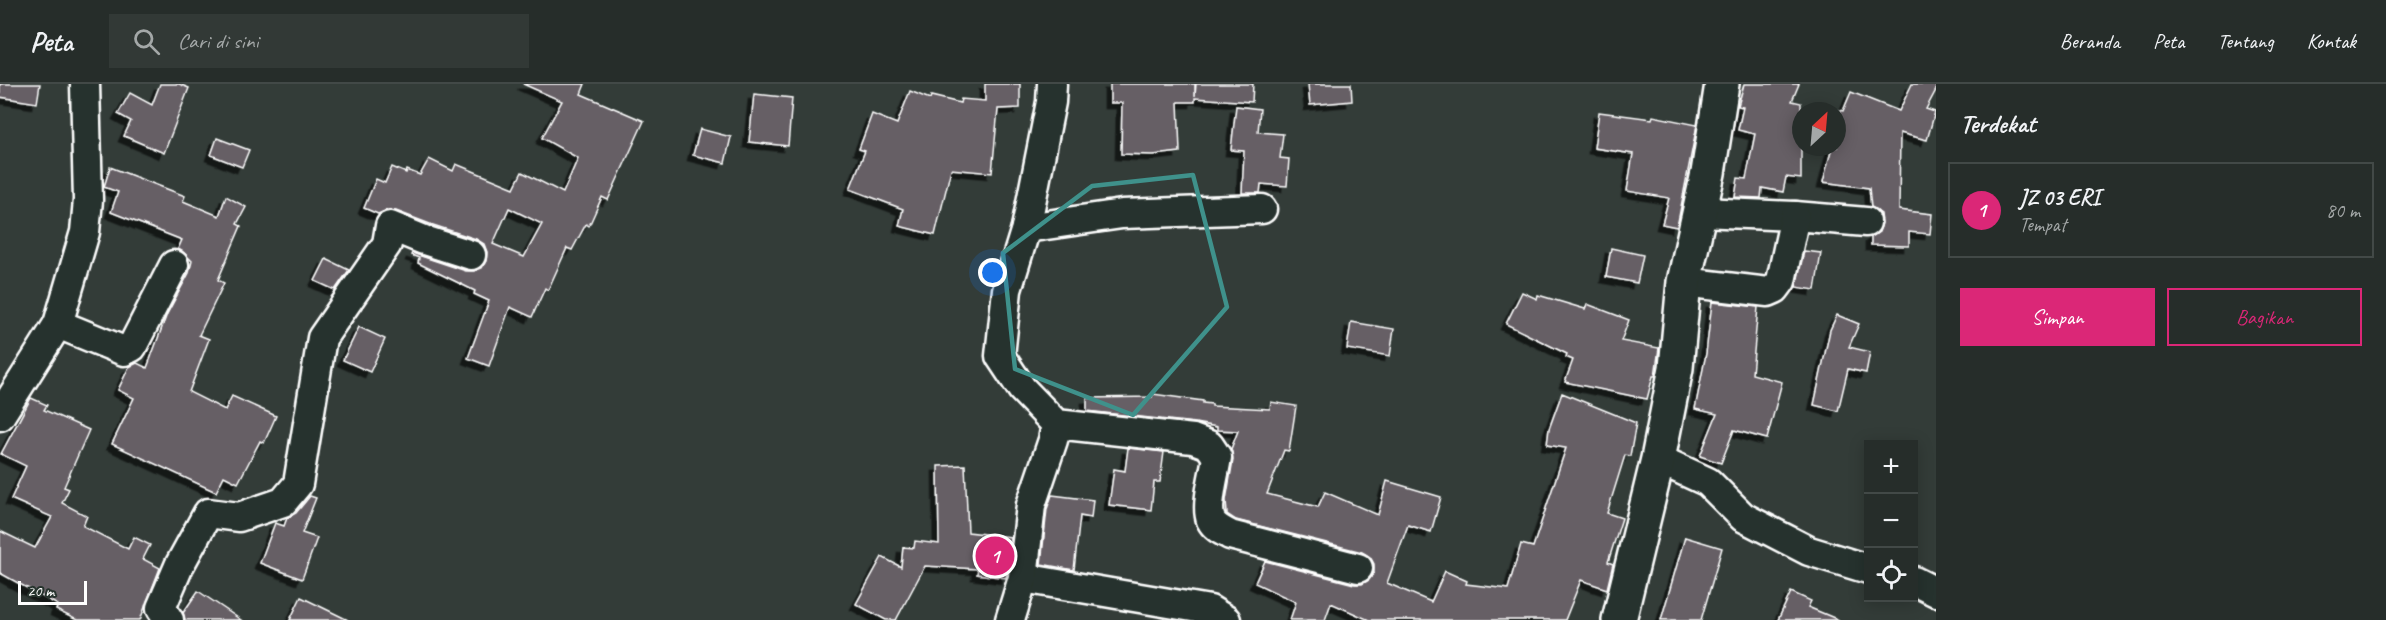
<!DOCTYPE html>
<html lang="id">
<head>
<meta charset="utf-8">
<style>
  body { margin:0; font-family:Caveat,sans-serif; background:#323936; color:#f1f3f6 }
  .controls { position:absolute; right:18px; bottom:18px; display:grid; overflow:hidden; border-radius:0px; box-shadow:0 3px 15px #0003 }
  .controls button { width:54px; height:54px; display:grid; place-items:center; padding:0; border:0; border-bottom:2px solid #424947; background:#262d2a; color:#f1f3f6; font:30px sans-serif }
  .compass { position:absolute; left:1792px; top:18px; width:54px; height:54px; border-radius:50%; background:#262d2a; box-shadow:0 3px 15px #0003; rotate:26deg }
  .scale { position:absolute; left:18px; bottom:15px; width:69px; box-sizing:border-box; padding-left:6px; border:3px solid #fff; border-top:0; font-size:16px; line-height:21px; white-space:nowrap; color:#fff; -webkit-text-stroke:4px #26332d; paint-order:stroke }
  .you { position:absolute; left:993px; top:189px; width:21px; height:21px; margin:-15px; border:4px solid #fff; border-radius:50%; background:#1a73e8; box-shadow:0 0 0 9px #1a73e833 }
  .badge { display:grid; place-items:center; width:39px; height:39px; border-radius:50%; background:#db2777; color:#fff; font-size:20px; font-weight:700 }
  .pin { position:absolute; translate:-50% -50%; border:3px solid #fff; box-shadow:0 2px 6px #0006 }
  .list { margin:0; padding:0; list-style:none }
  h2 { display:flex; justify-content:space-between; align-items:center; height:78px; margin:0; padding:0 24px; font-size:26px }
  h2 small { font-size:20px; font-weight:400; color:#a4a8a8 }
  .list li { display:grid; grid-template-columns:39px 1fr auto; gap:18px; align-items:center; box-sizing:border-box; height:96px; margin:0 12px 12px; padding:0 12px; border:2px solid #424947; border-radius:0px }
  .list b { display:block; font-size:22px; white-space:nowrap }
  .list p { margin:0; font-size:20px; white-space:nowrap; color:#a4a8a8 }
  .list em { font-size:20px; font-style:normal; color:#a4a8a8 }
  .actions { display:flex; gap:12px; padding:18px 24px }
  .actions a { flex:1; padding:14px 0; border:2px solid #db2777; border-radius:0px; text-align:center; font-size:21px; color:#db2777 }
  .actions .main { background:#db2777; color:#fff }
  .icon { flex:none; width:33px; height:33px; fill:none; stroke:currentColor; stroke-width:2; stroke-linecap:round; stroke-linejoin:round }
  .map { position:relative; flex:none; width:1936px; height:536px; overflow:hidden }
  header { display:flex; align-items:center; gap:36px; box-sizing:border-box; height:84px; padding:0 30px; background:#262d2a; border-bottom:2px solid #424947 }
  header strong { font-size:28px }
  nav { display:flex; gap:33px; margin-inline-start:auto; font-size:21px }
  .search { width:420px; height:54px; background:#323936; display:flex; align-items:center; gap:15px; box-sizing:border-box; padding:0 21px; border-radius:0px; color:#a4a8a8; font-size:22px }
  main { display:flex }
  aside { flex:1; background:#262d2a }
  .map>svg:first-child { display:block }
</style>
</head>
<body>
<header>
<strong>Peta</strong>
<div class="search"><svg class="icon" aria-label="search" viewBox="0 0 24 24"><circle cx="10" cy="10" r="6"/><path d="M15 15l6 6"/></svg>Cari di sini</div>
<nav><a>Beranda</a><a>Peta</a><a>Tentang</a><a>Kontak</a></nav>
</header>
<main>
<div class="map">
<svg width="1936" height="536" viewBox="0 0 1936 536">
  <defs>
    <filter id="shadow"><feDropShadow dx="-5.5" dy="5.5" stdDeviation="0" flood-color="#0009"/></filter>
  </defs>
  <rect width="100%" height="100%" fill="#333c38"/>
  <filter id="ink" filterUnits="userSpaceOnUse"><feTurbulence type="fractalNoise" baseFrequency=".0167" numOctaves="2"/><feDisplacementMap in="SourceGraphic" scale="12" xChannelSelector="R" yChannelSelector="G"/><feConvolveMatrix kernelMatrix="1 2 1 2 8 2 1 2 1" color-interpolation-filters="sRGB"/></filter>
  <g filter="url(#ink)">
    <g fill="#665e65" stroke="#fff" stroke-width="1.5" fill-rule="evenodd" filter="url(#shadow)">
      <polygon points="0,0 40,0 37,19 0,13"/>
      <polygon points="160,0 179,0 189,4 164,69 124,52 131,37 118,30 130,9 152,21"/>
      <path d="M523 0H585L581 10 644 37 608 116 602 113 589 142 586 140 572 166 567 164 548 206 545 204 532 233 510 223 489 282 468 274 489 217 474 210 475 207 418 179 419 174 411 171 412 169 466 187H474L482 184 486 177 487 168 484 160 476 155 430 140 396 127 387 126 378 130 364 124 376 95 385 99 392 83 406 89 407 86 420 91 429 75 453 87 456 80 514 104 522 88 563 109 578 74 542 54 562 17ZM509 124 542 140 524 173 493 160Z"/>
      <polygon points="985,0 1020,0 1020,24 998,25 992,89 951,85 935,151 899,142 903,125 850,105 865,67 859,65 872,30 897,40 910,7 930,15 931,12 960,19 961,15 985,17"/>
      <polygon points="1110,0 1195,0 1195,12 1196,0 1253,0 1252,18 1195,14 1195,18 1178,18 1180,68 1153,71 1121,70 1122,19 1110,19"/>
      <polygon points="1308,0 1351,0 1352,17 1310,21"/>
      <polygon points="1744,0 1799,0 1792,17 1801,19 1801,95 1786,93 1783,108 1762,104 1761,114 1735,113 1738,94 1746,95 1755,50 1738,46 1743,23 1738,22"/>
      <polygon points="1912,0 1936,0 1936,6 1926,25 1935,28 1927,56 1900,49 1899,126 1932,130 1930,150 1909,148 1909,162 1871,161 1871,153 1879,148 1882,139 1881,130 1871,123 1869,104 1823,98 1832,63 1837,63 1837,26 1843,27 1851,8 1899,27"/>
      <polygon points="754,10 792,14 788,62 749,58"/>
      <polygon points="1236,22 1260,25 1258,48 1283,50 1280,74 1289,75 1287,102 1261,100 1260,109 1242,109 1244,67 1231,66"/>
      <polygon points="1599,28 1652,35 1653,32 1697,41 1677,143 1662,140 1669,114 1627,107 1633,70 1594,64"/>
      <polygon points="700,45 731,53 725,79 693,71"/>
      <polygon points="217,54 249,66 242,83 211,71"/>
      <polygon points="110,83 185,112 183,117 219,132 226,112 246,123 237,140 241,142 218,196 224,199 199,251 209,255 189,308 225,326 232,312 276,332 264,359 260,357 238,399 224,392 216,408 112,360 134,314 118,306 129,283 137,279 147,284 167,230 189,189 192,177 182,167 178,165 182,156 111,128 118,108 104,103"/>
      <polygon points="1611,164 1643,171 1637,199 1606,193"/>
      <polygon points="1804,167 1821,169 1815,206 1796,203"/>
      <polygon points="326,175 349,186 335,206 315,197"/>
      <polygon points="1522,208 1537,215 1538,211 1585,225 1587,220 1629,236 1621,257 1659,264 1655,292 1653,292 1647,315 1565,298 1573,276 1566,273 1567,270 1506,240"/>
      <polygon points="1712,218 1758,223 1752,290 1782,298 1767,355 1734,346 1721,379 1700,372 1717,330 1695,325 1706,270"/>
      <polygon points="1837,231 1859,240 1849,263 1870,268 1866,289 1848,285 1838,327 1814,321 1830,246"/>
      <polygon points="1351,238 1394,245 1390,272 1347,265"/>
      <polygon points="359,243 385,255 370,288 343,276"/>
      <polygon points="1562,309 1636,339 1630,372 1625,371 1607,429 1622,434 1608,478 1613,480 1607,505 1581,496 1565,536 1369,536 1331,519 1325,536 1290,536 1296,518 1255,499 1265,477 1354,500 1362,500 1369,496 1374,489 1374,480 1370,473 1362,468 1236,436 1227,430 1226,416 1233,376 1231,365 1238,347 1217,346 1217,343 1195,339 1087,327 1087,314 1152,313 1153,310 1203,317 1203,319 1212,320 1212,322 1270,325 1271,318 1296,322 1289,367 1284,366 1267,410 1318,423 1325,408 1378,431 1387,397 1441,413 1431,448 1408,441 1387,499 1431,518 1445,487 1467,497 1466,500 1508,505 1521,460 1533,463 1566,364 1547,361 1549,345"/>
      <polygon points="31,314 47,321 44,326 89,346 64,403 69,405 62,419 87,432 83,442 128,465 134,453 150,461 143,475 160,484 140,536 77,536 56,526 58,521 0,489 0,447 35,464 52,433 11,415 26,382 1,370"/>
      <polygon points="1128,364 1164,368 1160,398 1154,398 1151,426 1109,421 1114,385 1125,387"/>
      <polygon points="965,381 968,448 1011,453 1006,494 977,490 978,485 925,482 896,536 886,536 856,520 882,473 901,483 903,463 914,464 915,457 939,460 938,382"/>
      <polygon points="1052,411 1093,416 1091,434 1080,432 1074,486 1041,480 1047,425"/>
      <polygon points="310,412 316,414 302,449 317,454 302,495 260,479 275,439 284,442 287,434 296,429"/>
      <polygon points="1685,453 1722,464 1701,536 1661,536"/>
      <polygon points="198,507 241,536 185,536 183,529"/>
      <polygon points="1791,508 1811,517 1808,523 1839,536 1778,536"/>
      <polygon points="301,513 348,536 290,536"/>
    </g>
    <g fill="none" stroke-linecap="round" stroke-linejoin="round">
      <g stroke="#fff" stroke-width="33">
        <g id="minor">
          <polyline points="1701,128 1795,132 1866,138"/>
          <polyline points="1026,144 1122,130 1262,125"/>
          <polyline points="1684,198 1768,208 1775,205 1781,197 1795,132"/>
          <polyline points="58,240 124,267 132,263 174,181"/>
          <polyline points="0,332 58,240 85,148 88,116 85,0"/>
          <path d="M1056 340 1193 355 1209 361 1217 373C1215 388 1205 422 1211 436 1215 444 1223 447 1230 451L1358 484"/>
          <polyline points="1658,375 1708,398 1743,433 1809,467 1868,485"/>
          <polyline points="1023,494 1210,526 1226,536"/>
          <polyline points="1914,497 1936,508"/>
          <polyline points="169,536 161,524 179,482 208,429 239,433 283,418 298,400 322,254 387,160 390,142 424,156 471,171"/>
          <polyline points="1010,536 1023,494 1031,421 1053,356 1056,340 1022,305 1000,272 1007,206 1026,144 1051,18 1052,0"/>
        </g>
      </g>
      <g stroke="#fff" stroke-width="38">
        <polyline id="tertiary" points="1619,536 1658,375 1676,284 1684,198 1708,89 1722,0"/>
      </g>
      <use href="#minor" stroke="#26332d" stroke-width="28"/>
      <use href="#tertiary" stroke="#26332d" stroke-width="33"/>
    </g>
  </g>
  <path fill="none" stroke="#3f918b" stroke-width="4.5" stroke-linejoin="round" d="M1193 91 1227 223 1133 331 1015 285 1003 169 1092 102Z"/>
</svg>
<div class="controls">
<button>+</button>
<button>−</button>
<button><svg class="icon" aria-label="locate" viewBox="0 0 24 24"><circle cx="12" cy="12" r="6"/><path d="M12 2v4M12 18v4M2 12h4M18 12h4"/></svg></button>
</div>
<svg class="compass" viewBox="-18 -18 36 36"><path d="M0-13l5 13h-10z" fill="#e53935"/><path d="M0 13l5-13h-10z" fill="#a4a8a8"/></svg>
<div class="scale">20 m</div>
<div class="you"></div>
<div class="pin badge" style="left:995px;top:472px">1</div>
</div>
<aside>
<h2>Terdekat<small></small></h2>
<ul class="list">
<li><span class="badge">1</span><div><b>JZ 03 ERI</b><p>Tempat</p></div><em>80 m</em></li>
</ul>
<div class="actions"><a class="main">Simpan</a><a>Bagikan</a></div>
</aside>
</main>
</body>
</html>
